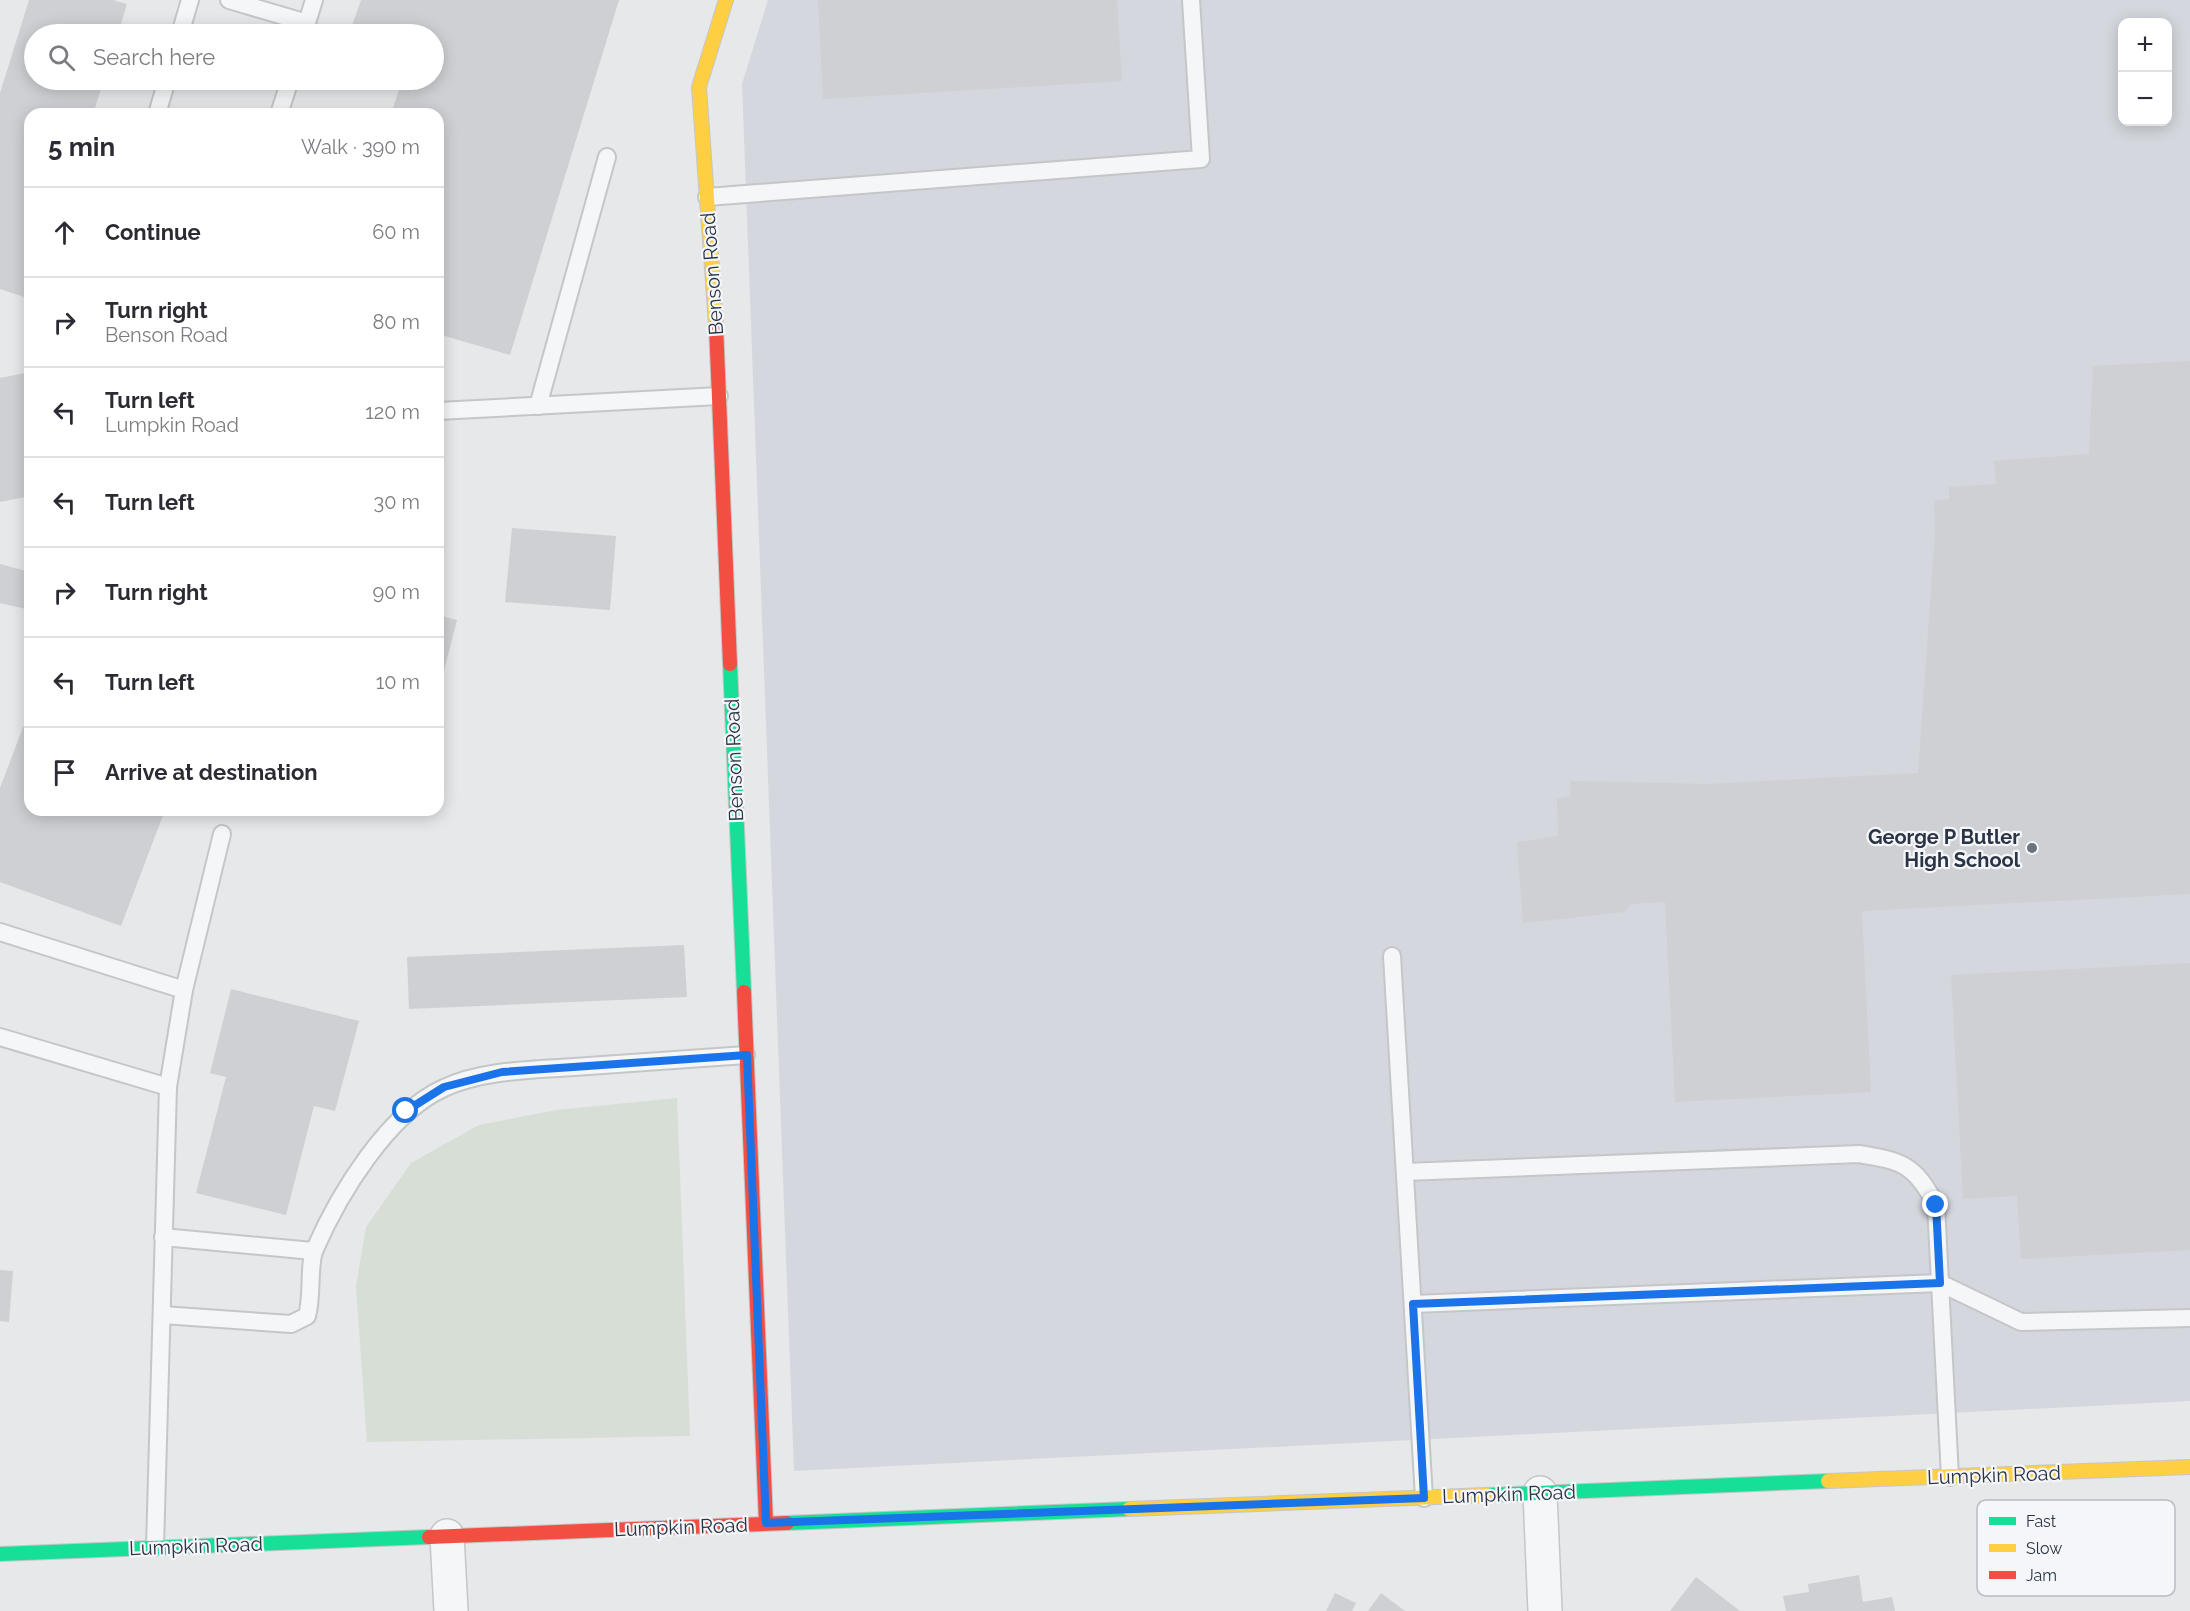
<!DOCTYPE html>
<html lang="en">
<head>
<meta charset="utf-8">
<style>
  body { margin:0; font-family:Raleway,sans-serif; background:#f7f7f7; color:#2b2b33 }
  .controls { position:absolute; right:18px; top:18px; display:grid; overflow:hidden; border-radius:12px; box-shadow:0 3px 15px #0003 }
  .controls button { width:54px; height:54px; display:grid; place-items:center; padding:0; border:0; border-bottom:2px solid #e1e1e2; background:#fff; color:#2b2b33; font:30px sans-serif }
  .stop { position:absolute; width:18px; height:18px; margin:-14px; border:4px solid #1a73e8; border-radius:50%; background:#fff }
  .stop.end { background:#1a73e8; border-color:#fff; box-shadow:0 2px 6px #0008 }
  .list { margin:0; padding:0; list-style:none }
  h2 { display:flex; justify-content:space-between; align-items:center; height:78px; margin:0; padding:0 24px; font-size:26px }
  h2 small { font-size:20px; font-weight:400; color:#7c7c81 }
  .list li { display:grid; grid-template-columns:39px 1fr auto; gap:18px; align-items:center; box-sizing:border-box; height:90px; padding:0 24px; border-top:2px solid #e1e1e2 }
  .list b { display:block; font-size:22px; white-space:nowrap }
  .list p { margin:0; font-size:20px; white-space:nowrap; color:#7c7c81 }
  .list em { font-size:20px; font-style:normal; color:#7c7c81 }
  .icon { flex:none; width:33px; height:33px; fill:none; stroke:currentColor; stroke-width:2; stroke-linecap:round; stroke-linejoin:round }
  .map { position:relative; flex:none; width:2190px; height:1611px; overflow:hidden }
  .search { position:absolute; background:#fff; box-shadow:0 3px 15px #0003; left:24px; top:24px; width:420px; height:66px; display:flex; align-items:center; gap:15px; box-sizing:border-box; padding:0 21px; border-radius:33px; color:#7c7c81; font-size:22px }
  .panel { position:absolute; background:#fff; box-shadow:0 3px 15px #0003; left:24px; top:108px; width:420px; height:708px; border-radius:18px }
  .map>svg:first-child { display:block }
</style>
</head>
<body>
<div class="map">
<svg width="2190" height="1611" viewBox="0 0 2190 1611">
  <rect width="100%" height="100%" fill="#e6e8ea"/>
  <path fill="#d4d7dd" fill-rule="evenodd" d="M768 0H2190V1401L794 1471 742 84ZM2122 22H2168V122H2122Z"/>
  <polygon fill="#d6ded6" points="677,1098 690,1436 367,1442 356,1286 366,1227 411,1163 479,1125 556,1110"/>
  <g fill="#ced0d3">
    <polygon points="29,0 113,0 127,4 118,34 34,34 34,80 104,80 93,114 30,114 30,299 0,289 0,93"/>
    <polygon points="361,0 619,0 510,355 438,334 438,114 391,114 402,80 434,80 434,34 349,34"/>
    <polygon points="818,0 1117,0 1122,81 823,99"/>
    <polygon points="2190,361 2190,894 1862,911 1871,1092 1675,1102 1665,902 1631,904 1624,912 1523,923 1517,842 1558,836 1557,799 1570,796 1571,781 1708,784 1918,773 1935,534 1934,501 1949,499 1949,487 1996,484 1994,461 2089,454 2093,366"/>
    <polygon points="30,372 30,496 0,502 0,378"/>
    <polygon points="512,528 616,536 610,610 505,602"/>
    <polygon points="0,564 30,572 30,610 0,603"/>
    <polygon points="438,615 457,620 439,690 438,690"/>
    <polygon points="23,727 30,729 30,810 165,810 121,926 0,882 0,788"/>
    <polygon points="684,945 687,997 409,1009 407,957"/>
    <polygon points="2190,963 2190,1250 2021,1259 2017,1196 1963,1199 1951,975"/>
    <polygon points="231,989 359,1021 335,1111 314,1106 286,1215 196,1193 226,1077 210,1073"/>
    <polygon points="0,1270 13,1271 9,1322 0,1321"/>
    <polygon points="1859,1575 1863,1602 1892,1597 1895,1611 1786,1611 1783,1596 1809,1592 1808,1584"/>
    <polygon points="1696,1577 1740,1611 1670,1611"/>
    <polygon points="1335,1593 1356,1603 1352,1611 1326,1611"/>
    <polygon points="1381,1593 1405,1611 1368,1611"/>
  </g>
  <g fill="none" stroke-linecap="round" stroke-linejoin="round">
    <g stroke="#c4c6c8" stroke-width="20">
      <g id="lane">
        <polyline points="229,0 307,23 303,34"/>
        <polyline points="307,23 314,0"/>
        <polyline points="180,34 190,0"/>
        <polyline points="157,114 167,80"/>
        <polyline points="279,114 290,80"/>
        <polyline points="707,197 1201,159 1191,0"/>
        <polyline points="538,406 607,157"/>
        <polyline points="438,411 719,396"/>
        <polyline points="0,932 184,990"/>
        <polyline points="1392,956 1424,1498"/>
        <polyline points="0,1037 168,1087"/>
        <path d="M1405 1172 1859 1154C1903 1161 1915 1165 1936 1205L1950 1477"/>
        <polyline points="163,1237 313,1251"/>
        <polyline points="1413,1304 1940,1283 2021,1322 2190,1318"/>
        <path d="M162 1315 291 1324 307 1316C313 1295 308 1264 315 1249 339 1194 388 1113 444 1088 482 1070 532 1070 574 1067 631 1063 689 1059 746 1055"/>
        <polyline points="155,1547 168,1087 184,990 222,834"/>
      </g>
    </g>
    <g stroke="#c4c6c8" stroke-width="36">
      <g id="street">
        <polyline points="1540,1493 1545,1611"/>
        <polyline points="447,1536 451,1611"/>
      </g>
    </g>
    <g stroke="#c4c6c8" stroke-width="16">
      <g id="fast">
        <polyline points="730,664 744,992"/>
        <polyline points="1487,1495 1828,1481"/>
        <polyline points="787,1523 1129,1509"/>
        <polyline points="0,1554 429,1537"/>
      </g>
    </g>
    <g stroke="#c4c6c8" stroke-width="16">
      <g id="slow">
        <polyline points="716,325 699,87 726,0"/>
        <polyline points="1828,1481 2190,1467"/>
        <polyline points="1129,1509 1487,1495"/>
      </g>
    </g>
    <g stroke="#c4c6c8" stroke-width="16">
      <g id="jam">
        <polyline points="716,325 730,664"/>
        <polyline points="744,992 766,1523"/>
        <polyline points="429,1537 787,1523"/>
      </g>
    </g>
    <use href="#lane" stroke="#f5f6f7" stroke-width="16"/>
    <use href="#street" stroke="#f5f6f7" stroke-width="33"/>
    <use href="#fast" stroke="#16e098" stroke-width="14"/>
    <use href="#slow" stroke="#ffcf43" stroke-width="14"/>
    <use href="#jam" stroke="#f24e42" stroke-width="14"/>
  </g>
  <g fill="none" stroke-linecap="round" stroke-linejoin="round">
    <polyline stroke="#1a73e8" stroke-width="8" points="406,1111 444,1087 502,1072 747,1055 766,1523 1424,1498 1413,1304 1940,1283 1936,1205"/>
  </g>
  <circle fill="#6c737f" stroke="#f4f6f9" stroke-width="2" cx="2032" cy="848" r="6"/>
  <g text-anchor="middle" stroke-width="4.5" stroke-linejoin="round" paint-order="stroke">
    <g font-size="20" fill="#2b3445" stroke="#f4f6f9">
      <text transform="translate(712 274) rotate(-94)" y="7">Benson Road</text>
      <text transform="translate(734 760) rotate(-92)" y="7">Benson Road</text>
      <text transform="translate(1994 1475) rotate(-2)" y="7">Lumpkin Road</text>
      <text transform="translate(1509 1494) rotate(-2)" y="7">Lumpkin Road</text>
      <text transform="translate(681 1527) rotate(-2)" y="7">Lumpkin Road</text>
      <text transform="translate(196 1546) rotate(-2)" y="7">Lumpkin Road</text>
    </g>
    <g font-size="20" font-weight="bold" fill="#2b3445" stroke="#f4f6f9" text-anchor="end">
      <text x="2020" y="844">George P Butler<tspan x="2020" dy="23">High School</tspan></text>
    </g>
  </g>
  <rect x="1977" y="1500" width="198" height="96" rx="9" fill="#f4f6f9" stroke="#b8bcc3" stroke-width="1.5"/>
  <rect x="1989" y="1517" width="27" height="8" fill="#16e098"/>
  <rect x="1989" y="1544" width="27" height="8" fill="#ffcf43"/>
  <rect x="1989" y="1571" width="27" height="8" fill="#f24e42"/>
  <g font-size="16" fill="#2b3445">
    <text x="2026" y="1527">Fast</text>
    <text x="2026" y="1554">Slow</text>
    <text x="2026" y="1581">Jam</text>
  </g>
</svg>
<div class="controls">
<button>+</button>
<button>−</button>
</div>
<div class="stop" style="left:406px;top:1111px"></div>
<div class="stop end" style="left:1936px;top:1205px"></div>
<div class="search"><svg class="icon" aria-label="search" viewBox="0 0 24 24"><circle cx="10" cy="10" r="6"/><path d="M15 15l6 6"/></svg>Search here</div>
<section class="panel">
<h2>5 min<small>Walk · 390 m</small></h2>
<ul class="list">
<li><svg class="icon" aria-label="ahead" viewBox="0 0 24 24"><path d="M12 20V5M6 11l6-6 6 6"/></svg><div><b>Continue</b></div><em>60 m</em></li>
<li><svg class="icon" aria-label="right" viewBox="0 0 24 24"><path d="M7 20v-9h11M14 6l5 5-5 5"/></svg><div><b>Turn right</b><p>Benson Road</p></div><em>80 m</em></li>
<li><svg class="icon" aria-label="left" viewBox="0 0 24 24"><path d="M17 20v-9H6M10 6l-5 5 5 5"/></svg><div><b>Turn left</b><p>Lumpkin Road</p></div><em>120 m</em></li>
<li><svg class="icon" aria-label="left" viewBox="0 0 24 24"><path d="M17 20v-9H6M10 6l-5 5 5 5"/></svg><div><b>Turn left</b></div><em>30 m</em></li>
<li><svg class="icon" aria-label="right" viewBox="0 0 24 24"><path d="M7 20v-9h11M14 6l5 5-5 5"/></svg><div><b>Turn right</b></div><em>90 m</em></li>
<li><svg class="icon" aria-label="left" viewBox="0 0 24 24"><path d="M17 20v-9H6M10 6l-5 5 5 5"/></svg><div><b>Turn left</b></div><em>10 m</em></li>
<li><svg class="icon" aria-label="arrive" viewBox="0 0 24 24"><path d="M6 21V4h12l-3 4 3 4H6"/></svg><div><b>Arrive at destination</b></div></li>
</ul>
</section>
</div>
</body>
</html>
